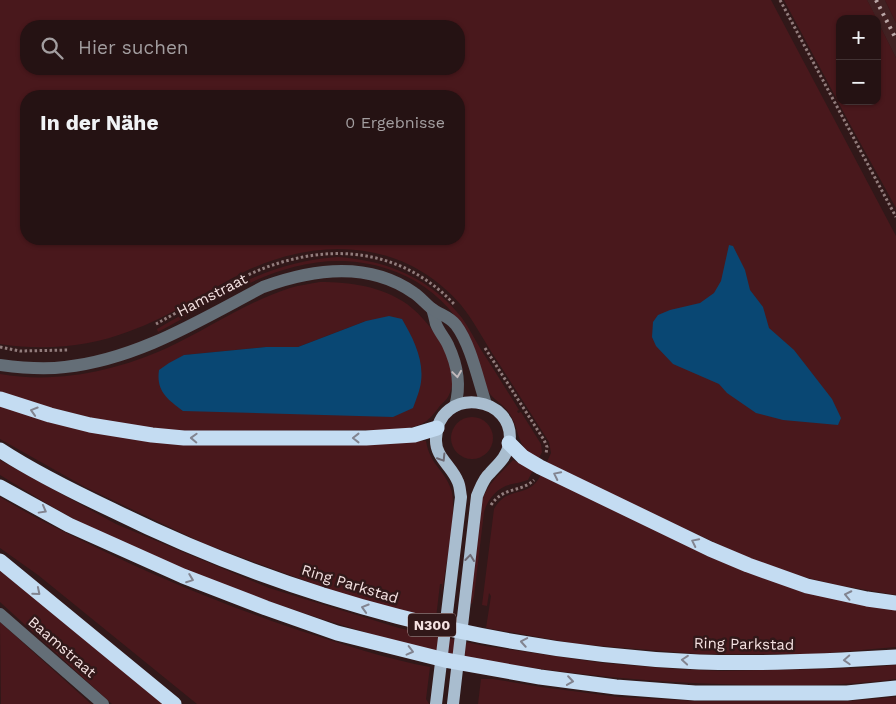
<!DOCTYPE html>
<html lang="de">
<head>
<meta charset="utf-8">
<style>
  body { margin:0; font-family:"Work Sans",sans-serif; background:#2d1b1c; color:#f1f3f6 }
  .controls { position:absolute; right:15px; top:15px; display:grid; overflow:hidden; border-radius:10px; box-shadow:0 1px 4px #0004 }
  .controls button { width:45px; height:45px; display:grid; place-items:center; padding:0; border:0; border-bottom:1px solid #423233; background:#251213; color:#f1f3f6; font:25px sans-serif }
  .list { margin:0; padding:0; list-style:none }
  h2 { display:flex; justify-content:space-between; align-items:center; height:65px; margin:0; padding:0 20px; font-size:21px }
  h2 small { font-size:16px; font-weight:400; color:#a39ea0 }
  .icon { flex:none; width:28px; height:28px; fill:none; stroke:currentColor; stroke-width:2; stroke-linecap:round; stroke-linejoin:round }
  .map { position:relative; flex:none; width:896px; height:704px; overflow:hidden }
  .search { position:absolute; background:#251213; box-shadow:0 1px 4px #0004; left:20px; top:20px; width:445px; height:55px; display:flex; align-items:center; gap:12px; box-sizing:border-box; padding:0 18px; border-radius:20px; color:#a39ea0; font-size:19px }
  .panel { position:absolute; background:#251213; box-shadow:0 1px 4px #0004; left:20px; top:90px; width:445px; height:155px; border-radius:20px }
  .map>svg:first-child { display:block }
</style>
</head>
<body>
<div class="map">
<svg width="896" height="704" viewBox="0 0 896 704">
  <rect width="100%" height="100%" fill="#311819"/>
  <polygon fill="#412122" points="867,0 885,0 896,23 896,58"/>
  <g fill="#49181c" fill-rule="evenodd">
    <path d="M0 0H771L896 236V595L837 585 804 577 748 558 546 464 551 453 549 442C530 412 511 382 492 353 482 337 473 320 461 305 404 239 319 236 244 272 206 291 170 317 130 331 89 347 44 351 0 344ZM26 26H459V69H26ZM26 96H459V239H26Z"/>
    <polygon points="784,0 867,0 877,19 840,19 840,101 877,101 877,20 896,58 896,208 851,126"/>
    <polygon points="885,0 896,0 896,23"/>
    <path d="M338 257C386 260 432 279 462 318 469 328 474 338 480 348 493 368 506 389 519 410L517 411 518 413 521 412 541 444 542 452 538 460C514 446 521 428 507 410 500 402 491 398 486 388 475 365 471 336 455 316 438 294 414 277 388 269 302 241 230 293 158 332L157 329C218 295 266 262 338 257Z"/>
    <path d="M320 282C350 282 381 286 407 304 430 321 463 366 449 395 447 400 442 403 439 407 426 425 420 426 398 430L184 431 137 427 92 418 0 395V374C56 384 116 371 167 348 208 329 246 302 290 288 300 285 310 284 320 282ZM366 321 183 411 185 355 266 347H298Z"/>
    <path d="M0 404 93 429 396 441H426C430 465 444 469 451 489 458 507 445 574 441 596L442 584H440L436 618 366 603 205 544 85 487 0 439Z"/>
    <circle cx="472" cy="438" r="21"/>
    <path d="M0 460 116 524 269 588 399 628 485 646 603 663 676 669 722 671 862 668 896 665V679C837 687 777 686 718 684 621 681 524 669 429 650 394 642 359 630 325 620 249 596 174 567 102 533 67 517 33 495 0 475Z"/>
    <path d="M513 460 533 470 528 480C522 482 517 483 512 484 498 487 488 498 484 512L474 596 472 604 470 603 482 500C488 483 501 473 513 460Z"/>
    <path d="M541 474 747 570 896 608V647L816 654H698L577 644 486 628 491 596 489 593 487 606 482 605 494 509C508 484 530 500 541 474Z"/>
    <path d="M0 497C29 515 60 530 91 545 158 578 227 606 298 630 342 644 386 659 430 667L426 699 429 704H197L38 575 0 548Z"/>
    <polygon points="0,566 167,704 112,704 0,602"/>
    <polygon points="0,622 91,704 1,704"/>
    <polygon points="481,679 493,679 541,687 619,697 698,701 849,701 896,697 896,704 478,704"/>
  </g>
  <g fill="#094773">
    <polygon points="729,245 733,246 745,270 750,290 763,307 769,328 794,350 832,399 841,418 838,425 783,420 756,413 727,393 719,384 673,364 656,346 652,337 653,322 658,315 670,310 700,303 714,293 721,281"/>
    <path d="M389 316 402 319C413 338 424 359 421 382 420 390 416 400 413 408L393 417 183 411C167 399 156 391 159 370L169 363 184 355 266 347H298L366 321Z"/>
  </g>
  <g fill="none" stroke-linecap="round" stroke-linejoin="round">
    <g stroke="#927c7c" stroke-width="3" stroke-dasharray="2.5 2.5" stroke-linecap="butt">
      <polyline points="780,0 896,217"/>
      <path d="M156 324C193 304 239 275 279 263 343 243 407 254 454 304"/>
      <polyline points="0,347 20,351 69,350"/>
      <polyline points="485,348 544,440 547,447 546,454"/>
      <path d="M491 505C504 486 520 493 534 480"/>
    </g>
    <g stroke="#646e77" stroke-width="12">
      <path d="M432 309C434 314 435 320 436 324 439 332 445 338 448 345 457 364 461 386 455 406"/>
      <path d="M0 365C22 368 43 370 65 367 138 359 200 320 263 287 312 269 369 261 414 293 420 297 425 303 431 308 440 315 449 316 456 325 471 345 478 380 486 404"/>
      <polyline points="0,614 103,704"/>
    </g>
    <path stroke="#a9bdcf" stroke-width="12" d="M436 704 461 497C460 492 460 486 458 482 452 466 435 457 436 439 437 384 519 395 509 445 506 458 498 464 490 473 483 479 481 487 477 496L453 704"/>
    <g stroke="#c4dcf2" stroke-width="15">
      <polyline points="0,399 50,415 90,425 152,435 184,438 366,438 414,435 437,428"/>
      <polyline points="509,443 523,457 540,467 710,549 748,565 807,586 867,599 896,603"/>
      <path d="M0 450C35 473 74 492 112 510 294 600 496 653 699 662 764 664 831 661 896 657"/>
      <polyline points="0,487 69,525 183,576 266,608 337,633 445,660 540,677 616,687 695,693 847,693 896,688"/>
      <polyline points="0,561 174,704"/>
    </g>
    <polyline stroke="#bba7a7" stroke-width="4" stroke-dasharray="2.5 5" stroke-linecap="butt" points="876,0 896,39"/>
  </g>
  <defs><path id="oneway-chevron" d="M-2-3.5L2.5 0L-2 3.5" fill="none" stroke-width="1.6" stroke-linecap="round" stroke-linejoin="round" transform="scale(1.25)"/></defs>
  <use stroke="#c2b9bc" href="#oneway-chevron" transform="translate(457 374) rotate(82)"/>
  <g stroke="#828490">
    <use href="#oneway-chevron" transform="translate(34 411) rotate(-163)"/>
    <use href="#oneway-chevron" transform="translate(194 438) rotate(-178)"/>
    <use href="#oneway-chevron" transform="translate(356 438) rotate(180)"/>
    <use href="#oneway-chevron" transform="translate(557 475) rotate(-154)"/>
    <use href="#oneway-chevron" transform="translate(43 510) rotate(29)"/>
    <use href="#oneway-chevron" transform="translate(695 542) rotate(-154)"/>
    <use href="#oneway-chevron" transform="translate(190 579) rotate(21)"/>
    <use href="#oneway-chevron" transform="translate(37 592) rotate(40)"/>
    <use href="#oneway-chevron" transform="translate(848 595) rotate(-168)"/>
    <use href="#oneway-chevron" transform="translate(365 608) rotate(-163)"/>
    <use href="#oneway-chevron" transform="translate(524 642) rotate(-170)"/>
    <use href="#oneway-chevron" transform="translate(410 651) rotate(14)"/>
    <use href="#oneway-chevron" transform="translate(685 660) rotate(-175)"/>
    <use href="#oneway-chevron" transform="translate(847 660) rotate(177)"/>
    <use href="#oneway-chevron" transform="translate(570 681) rotate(8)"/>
  </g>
  <g stroke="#6d6a74">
    <use href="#oneway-chevron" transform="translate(442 458) rotate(58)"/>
    <use href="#oneway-chevron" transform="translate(470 558) rotate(-83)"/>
  </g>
  <g text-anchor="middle" stroke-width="5" stroke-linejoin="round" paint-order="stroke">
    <rect fill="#311819" stroke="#baa5a5" stroke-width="1" x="408" y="613.5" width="48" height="23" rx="4"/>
    <g font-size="14" font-weight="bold" fill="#f4e1e1">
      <text x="432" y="630">N300</text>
    </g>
    <g font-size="15" fill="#f4e1e1" stroke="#311819">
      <text transform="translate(212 295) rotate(-27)" y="5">Hamstraat</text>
      <text transform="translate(350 584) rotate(17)" y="5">Ring Parkstad</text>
      <text transform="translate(744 644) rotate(1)" y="5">Ring Parkstad</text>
      <text transform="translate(62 647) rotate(41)" y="5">Baamstraat</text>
    </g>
  </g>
</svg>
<div class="controls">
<button>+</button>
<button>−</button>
</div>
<div class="search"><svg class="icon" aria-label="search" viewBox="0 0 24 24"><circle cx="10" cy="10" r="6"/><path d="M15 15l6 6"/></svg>Hier suchen</div>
<section class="panel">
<h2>In der Nähe<small>0 Ergebnisse</small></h2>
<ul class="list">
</ul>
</section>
</div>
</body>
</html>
